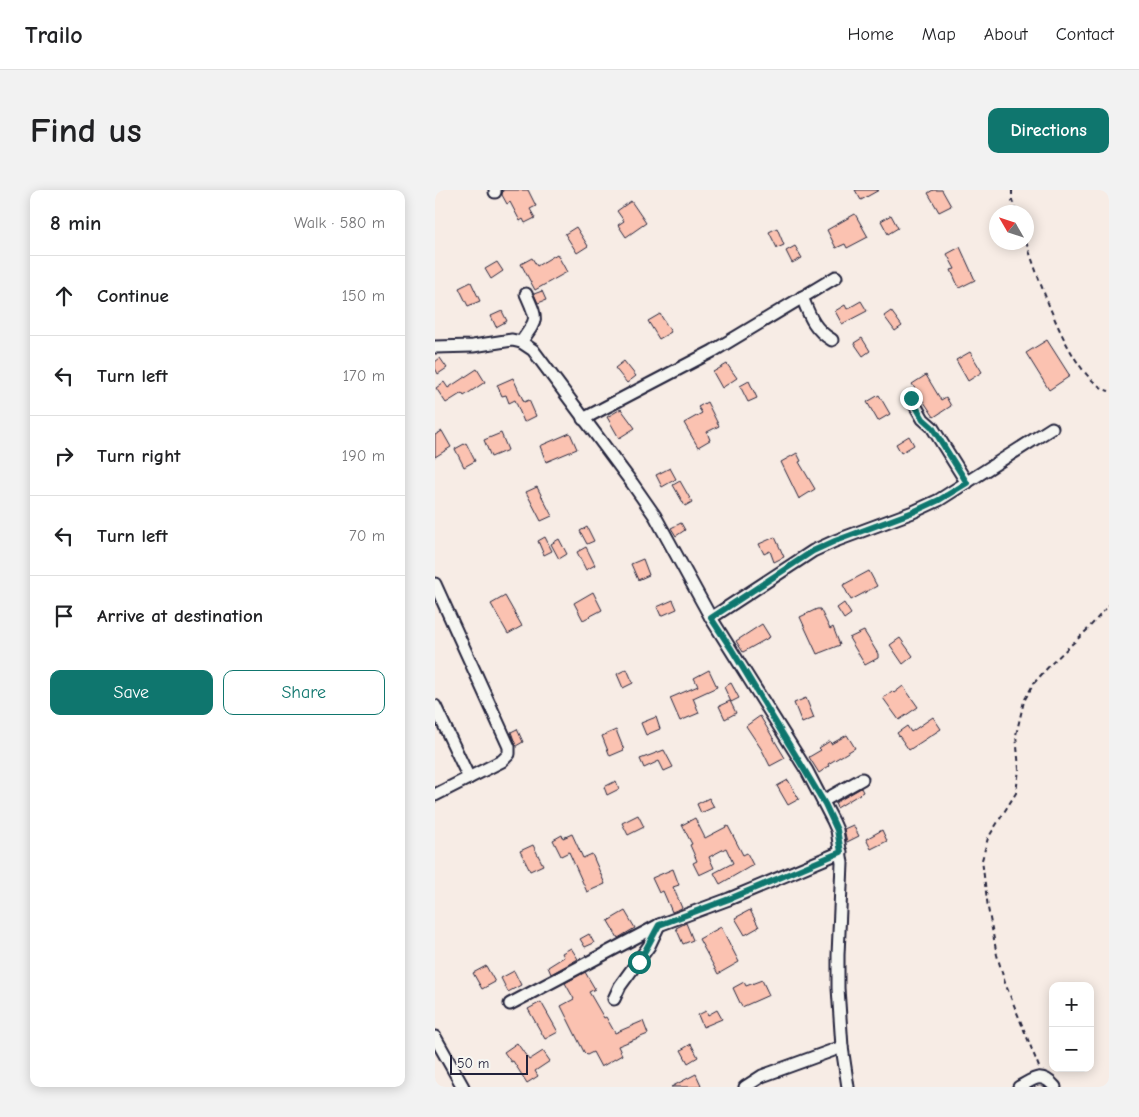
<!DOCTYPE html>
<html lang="en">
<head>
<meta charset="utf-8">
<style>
  body { margin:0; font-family:"Comic Neue",sans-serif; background:#f2f2f2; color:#202124 }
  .controls { position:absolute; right:15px; bottom:15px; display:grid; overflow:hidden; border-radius:10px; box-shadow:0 2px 12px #0003 }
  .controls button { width:45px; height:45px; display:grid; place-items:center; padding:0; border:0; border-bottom:1px solid #e0e0e0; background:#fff; color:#202124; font:25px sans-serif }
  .compass { position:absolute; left:554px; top:15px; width:45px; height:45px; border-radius:50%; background:#fff; box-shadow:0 2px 12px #0003; rotate:309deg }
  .scale { position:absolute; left:15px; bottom:12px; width:78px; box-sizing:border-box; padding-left:5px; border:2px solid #22223b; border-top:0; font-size:14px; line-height:18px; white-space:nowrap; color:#22223b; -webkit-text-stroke:4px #f6f6f2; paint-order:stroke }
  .stop { position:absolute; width:15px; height:15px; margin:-11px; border:4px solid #0f766e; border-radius:50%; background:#fff }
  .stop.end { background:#0f766e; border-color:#fff; box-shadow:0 1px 5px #0008 }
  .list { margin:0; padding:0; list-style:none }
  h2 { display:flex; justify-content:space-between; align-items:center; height:65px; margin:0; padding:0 20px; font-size:21px }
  h2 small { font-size:16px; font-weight:400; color:#757577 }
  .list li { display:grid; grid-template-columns:32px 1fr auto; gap:15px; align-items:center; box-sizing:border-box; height:80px; padding:0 20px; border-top:1px solid #e0e0e0 }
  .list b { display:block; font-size:19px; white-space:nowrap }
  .list em { font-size:16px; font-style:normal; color:#757577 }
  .actions { display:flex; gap:10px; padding:15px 20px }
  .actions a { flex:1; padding:11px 0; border:1px solid #0f766e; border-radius:10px; text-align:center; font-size:18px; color:#0f766e }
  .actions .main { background:#0f766e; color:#fff }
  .icon { flex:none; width:28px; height:28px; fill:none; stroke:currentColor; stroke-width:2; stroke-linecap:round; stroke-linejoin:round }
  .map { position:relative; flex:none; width:674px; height:897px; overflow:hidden; border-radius:10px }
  header { display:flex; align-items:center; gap:30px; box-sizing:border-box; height:70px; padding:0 25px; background:#fff; border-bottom:1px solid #e0e0e0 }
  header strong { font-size:24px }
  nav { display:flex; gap:28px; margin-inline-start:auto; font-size:18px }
  .intro { display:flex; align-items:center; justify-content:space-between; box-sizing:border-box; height:120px; padding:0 30px }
  h1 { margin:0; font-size:35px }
  .button { padding:12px 22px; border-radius:10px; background:#0f766e; color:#fff; font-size:18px; font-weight:700 }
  main { display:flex; gap:30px; padding:0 30px }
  aside { flex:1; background:#fff; border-radius:10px; box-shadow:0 2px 12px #0003 }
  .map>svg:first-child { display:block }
</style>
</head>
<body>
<header>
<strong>Trailo</strong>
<nav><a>Home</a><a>Map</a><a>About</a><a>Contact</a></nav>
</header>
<div class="intro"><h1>Find us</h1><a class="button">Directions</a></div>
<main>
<aside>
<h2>8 min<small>Walk · 580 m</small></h2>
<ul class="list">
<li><svg class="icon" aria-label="ahead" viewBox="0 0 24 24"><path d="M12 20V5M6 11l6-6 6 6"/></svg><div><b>Continue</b></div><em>150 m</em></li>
<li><svg class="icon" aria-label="left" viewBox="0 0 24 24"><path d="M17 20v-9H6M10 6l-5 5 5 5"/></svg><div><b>Turn left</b></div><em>170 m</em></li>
<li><svg class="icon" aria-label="right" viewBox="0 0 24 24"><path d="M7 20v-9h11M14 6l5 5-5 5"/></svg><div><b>Turn right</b></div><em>190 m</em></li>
<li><svg class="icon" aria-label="left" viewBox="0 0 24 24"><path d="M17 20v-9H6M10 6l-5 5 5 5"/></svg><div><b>Turn left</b></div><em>70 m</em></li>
<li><svg class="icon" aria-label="arrive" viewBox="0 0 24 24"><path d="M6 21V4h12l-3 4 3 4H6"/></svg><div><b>Arrive at destination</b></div></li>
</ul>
<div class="actions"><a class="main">Save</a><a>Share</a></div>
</aside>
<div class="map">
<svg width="674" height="897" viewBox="0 0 674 897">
  <rect width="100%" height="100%" fill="#f7ece5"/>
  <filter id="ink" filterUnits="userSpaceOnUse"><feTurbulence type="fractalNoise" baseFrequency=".02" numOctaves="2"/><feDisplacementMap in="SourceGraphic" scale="10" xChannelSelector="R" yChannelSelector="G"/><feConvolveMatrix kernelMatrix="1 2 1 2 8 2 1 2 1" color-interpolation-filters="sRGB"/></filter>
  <g filter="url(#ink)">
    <g fill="#fbc2b1" stroke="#22223b">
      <polygon points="68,0 93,0 101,16 95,19 100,28 90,33 88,29 85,31 75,12 72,14 67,5"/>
      <polygon points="420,0 444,0 426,10"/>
      <polygon points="498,0 507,0 516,16 504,22 493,3"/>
      <polygon points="196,11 211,33 191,47 183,35 189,31 182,21"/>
      <polygon points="420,24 433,47 412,58 410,54 401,58 392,40"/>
      <polygon points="456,25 463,38 453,44 446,31"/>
      <polygon points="141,37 153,56 142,63 130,44"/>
      <polygon points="342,38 349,55 342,58 334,42"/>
      <polygon points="360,56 367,68 357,73 351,61"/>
      <polygon points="525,57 540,90 524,98 516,80 520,79 512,64"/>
      <polygon points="122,64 132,82 100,100 86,74 97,68 102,76"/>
      <polygon points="62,72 68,81 56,89 50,79"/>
      <polygon points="36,92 45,111 33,116 24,98"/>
      <polygon points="107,101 111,110 103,113 99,104"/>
      <polygon points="426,111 432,121 407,134 400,121 410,115 412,119"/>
      <polygon points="67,121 72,131 61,137 56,126"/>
      <polygon points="456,121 467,136 460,141 449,126"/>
      <polygon points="225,124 236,142 224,149 213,131"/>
      <polygon points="427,148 435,161 428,166 419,153"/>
      <polygon points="612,150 635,186 614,200 591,163"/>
      <polygon points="535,162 547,182 533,191 521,170"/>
      <polygon points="5,168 12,178 3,184 0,178 0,172"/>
      <polygon points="189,171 201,186 192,193 180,178"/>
      <polygon points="292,174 302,188 287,198 278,182"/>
      <polygon points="42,179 50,192 29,206 27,203 11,213 1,198 9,192 13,198"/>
      <polygon points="491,185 506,210 511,207 516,216 499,227 477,194"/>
      <polygon points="78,188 89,212 94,210 101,226 89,232 80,210 74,213 71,205 67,206 62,195"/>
      <polygon points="314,191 322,208 313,212 305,196"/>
      <polygon points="444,205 455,224 443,231 432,212"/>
      <polygon points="272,212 284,236 272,242 275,250 263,257 249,233 267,223 263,217"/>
      <polygon points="186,219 200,238 184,248 172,227"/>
      <polygon points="7,241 16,257 0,267 0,245"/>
      <polygon points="66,243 73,260 56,267 49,250"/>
      <polygon points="135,243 142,259 111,272 105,256"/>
      <polygon points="474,246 479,255 466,263 461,254"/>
      <polygon points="31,253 40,271 29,277 20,259"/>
      <polygon points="362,263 366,271 364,272 380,299 364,309 346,272"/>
      <polygon points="235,278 241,289 227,297 221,285"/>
      <polygon points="245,291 257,312 250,316 238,295"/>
      <polygon points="102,297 117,326 106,331 91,302"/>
      <polygon points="246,333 250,340 241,346 236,338"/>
      <polygon points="152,337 159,351 152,354 145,341"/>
      <polygon points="110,347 117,361 109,365 103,351"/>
      <polygon points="340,347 349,367 339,372 335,361 329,364 324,354"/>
      <polygon points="124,349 132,364 124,369 116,354"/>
      <polygon points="151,357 160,375 151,380 142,362"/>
      <polygon points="208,369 214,385 203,390 196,374"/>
      <polygon points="434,381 442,396 416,410 408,395"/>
      <polygon points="158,402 167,420 148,430 139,413"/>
      <polygon points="70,406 87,436 73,444 56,414"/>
      <polygon points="238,410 242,419 226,426 222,417"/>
      <polygon points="409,413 416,424 409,429 402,418"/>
      <polygon points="382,419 385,419 395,439 398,437 405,455 382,464 365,427"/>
      <polygon points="327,434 335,447 308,462 301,451"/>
      <polygon points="429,441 443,464 443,468 430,475 414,448"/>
      <polygon points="465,448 478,466 468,474 455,455"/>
      <polygon points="192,479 198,493 188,498 182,484"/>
      <polygon points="274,480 282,497 258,508 264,523 245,531 235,508 263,496 259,488"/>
      <polygon points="296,493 304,508 296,512 289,497"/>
      <polygon points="468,496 483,517 464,530 448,508 457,501 459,503"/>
      <polygon points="371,508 379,528 367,533 359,513"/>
      <polygon points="295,511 301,523 290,529 284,516"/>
      <polygon points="325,526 350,568 335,576 327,560 311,536"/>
      <polygon points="221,527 225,539 211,545 206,533"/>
      <polygon points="498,527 506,539 474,560 462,543 472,536 476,542"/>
      <polygon points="82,539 88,552 81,556 76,542"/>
      <polygon points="181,540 189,560 175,566 167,546"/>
      <polygon points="412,545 420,558 393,574 394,576 384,583 374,567 386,560 384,558 395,551 396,554"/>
      <polygon points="229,560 238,577 229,581 224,571 209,578 205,569"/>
      <polygon points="353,590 364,609 353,615 342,596"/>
      <polygon points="181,591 184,599 172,605 169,597"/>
      <polygon points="426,598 428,602 402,618 400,613"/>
      <polygon points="274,608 279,617 266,623 262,614"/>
      <polygon points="203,625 209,637 193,645 187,633"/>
      <polygon points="260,628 270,648 293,636 308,665 312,663 318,675 285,694 279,683 298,673 291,658 274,667 279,678 264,685 258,673 262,671 255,655 257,654 247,635"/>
      <polygon points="418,635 424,646 412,652 409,639"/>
      <polygon points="447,640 452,651 436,659 431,649"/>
      <polygon points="137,644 148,668 157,664 170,694 152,702 134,662 126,666 118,650 127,645 128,648"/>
      <polygon points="98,655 108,675 95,681 85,661"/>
      <polygon points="238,679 244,695 238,697 247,718 237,722 228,701 224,703 217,688"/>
      <polygon points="315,720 324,737 310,745 300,728"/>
      <polygon points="190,721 200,738 183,748 173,731"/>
      <polygon points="251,733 258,750 248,754 241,738"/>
      <polygon points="286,737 304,772 283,784 264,749"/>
      <polygon points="154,744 159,753 150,757 145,749"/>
      <polygon points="136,758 143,769 116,784 113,777 129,767 127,763"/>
      <polygon points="51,776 60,792 47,799 38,783"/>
      <polygon points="79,781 86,795 73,802 66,788"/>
      <polygon points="150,782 160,799 154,802 169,828 171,827 180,843 208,831 213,844 183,856 187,865 166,877 158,862 152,865 149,862 126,816 139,809 130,793"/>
      <polygon points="327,790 334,805 307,817 298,798 309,792 311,796"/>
      <polygon points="106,812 123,842 110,849 93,819"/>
      <polygon points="282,820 287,829 268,837 263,825 271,821 273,825"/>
      <polygon points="82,853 94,870 108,861 115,871 100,881 103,886 92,893 78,871 76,872 69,862"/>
      <polygon points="256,854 263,867 253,873 246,860"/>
      <polygon points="261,884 266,895 262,897 236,897"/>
    </g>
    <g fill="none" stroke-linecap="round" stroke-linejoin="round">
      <g stroke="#22223b" stroke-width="15">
        <g id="minor">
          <polyline points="60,0 60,2"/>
          <path d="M367 107C375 127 379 139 397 150"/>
          <path d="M86 152C103 128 103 131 91 104"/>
          <polyline points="0,157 38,156 77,150 86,152 98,160 197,293 220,326 276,428 372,581 398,631 402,640 407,673 403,765 403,798 407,857 413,897"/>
          <polyline points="476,208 488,229 497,237 532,293"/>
          <polyline points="148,229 278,161 401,87"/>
          <polyline points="0,394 74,557 74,564 67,571 0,605"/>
          <polyline points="276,428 378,361 400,351 478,322 504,310 617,238"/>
          <polyline points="0,516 34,588"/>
          <polyline points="388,611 427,589"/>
          <polyline points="179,809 185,796 214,756 224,735"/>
          <polyline points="75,814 224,735 294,709 406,662"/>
          <polyline points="0,847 28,897"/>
          <polyline points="310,897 327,886 407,857"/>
          <path d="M584 897C599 889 606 881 620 897"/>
        </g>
      </g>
      <g stroke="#22223b" stroke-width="2" stroke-dasharray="5 4" stroke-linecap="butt">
        <polyline points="577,0 577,10 581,22"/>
        <path d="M591 52C604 89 635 189 674 201"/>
        <polyline points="604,877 570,793 562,765 553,718 547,670 553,648 581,603 584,579 581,545 589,511 599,493 616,474 652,440 674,415"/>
      </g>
      <use href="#minor" stroke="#f6f6f2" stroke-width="11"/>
    </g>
  </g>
  <g fill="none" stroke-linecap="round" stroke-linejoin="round" filter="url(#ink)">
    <polyline stroke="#0f766e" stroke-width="6" points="204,772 224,735 294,709 406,662 402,640 390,614 297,460 276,428 378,361 400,351 478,322 504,310 532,293 497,237 488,229 476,208"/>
  </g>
</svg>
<div class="controls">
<button>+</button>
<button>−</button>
</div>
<svg class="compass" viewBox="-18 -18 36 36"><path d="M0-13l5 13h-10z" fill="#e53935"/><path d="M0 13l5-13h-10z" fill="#757577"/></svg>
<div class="scale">50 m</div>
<div class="stop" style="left:204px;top:772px"></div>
<div class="stop end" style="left:476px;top:208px"></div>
</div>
</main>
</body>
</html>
